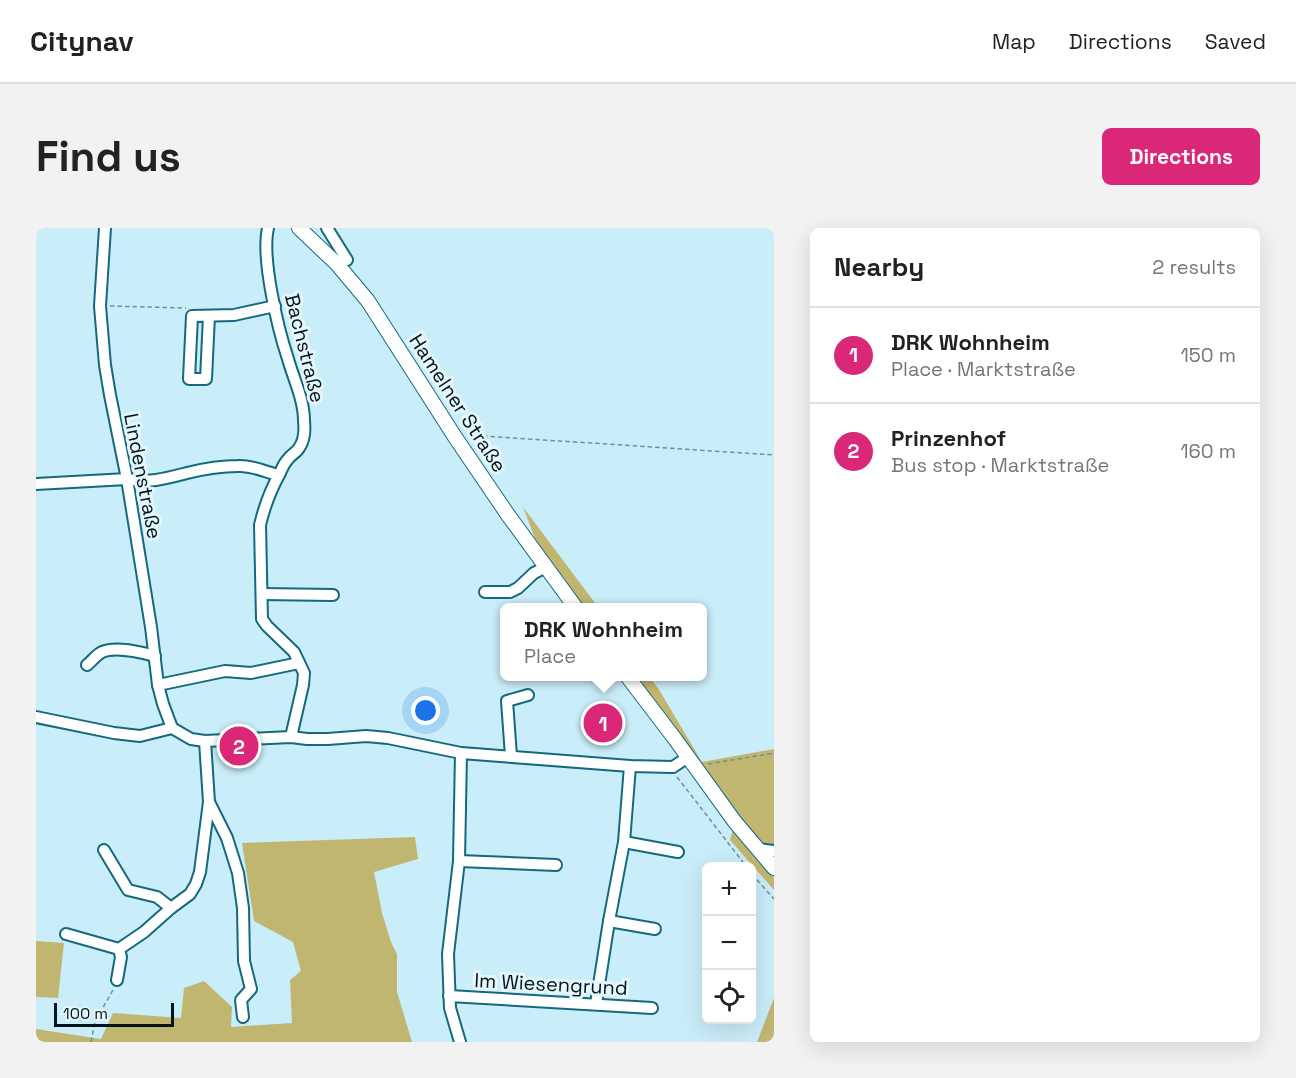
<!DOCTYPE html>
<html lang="en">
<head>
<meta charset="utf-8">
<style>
  body { margin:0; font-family:"Space Grotesk",sans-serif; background:#f2f2f2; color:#222 }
  .controls { position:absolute; right:18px; bottom:18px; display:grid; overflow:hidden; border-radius:9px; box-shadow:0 6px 24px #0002 }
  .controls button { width:54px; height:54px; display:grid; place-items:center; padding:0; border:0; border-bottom:2px solid #e0e0e0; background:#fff; color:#222; font:30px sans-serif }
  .scale { position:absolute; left:18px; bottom:15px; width:120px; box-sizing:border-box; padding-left:6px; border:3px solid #02161c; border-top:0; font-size:16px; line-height:21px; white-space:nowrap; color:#02161c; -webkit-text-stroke:4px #e5f6fd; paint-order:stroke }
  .you { position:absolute; left:390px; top:483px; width:21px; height:21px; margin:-15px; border:4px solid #fff; border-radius:50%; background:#1a73e8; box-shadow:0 0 0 9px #1a73e833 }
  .badge { display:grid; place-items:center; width:39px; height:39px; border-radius:50%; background:#db2777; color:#fff; font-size:20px; font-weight:700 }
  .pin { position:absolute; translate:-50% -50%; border:3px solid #fff; box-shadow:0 2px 6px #0006 }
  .popup { position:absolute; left:464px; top:375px; width:207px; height:78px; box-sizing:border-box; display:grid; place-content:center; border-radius:9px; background:#fff; filter:drop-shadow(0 2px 4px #0005); font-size:20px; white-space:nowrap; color:#767676 }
  .popup b { font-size:22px; color:#222 }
  .popup::after { content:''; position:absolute; left:50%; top:100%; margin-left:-12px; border:12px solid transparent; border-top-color:#fff }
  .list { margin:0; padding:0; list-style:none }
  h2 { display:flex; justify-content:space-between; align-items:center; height:78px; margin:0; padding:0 24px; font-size:26px }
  h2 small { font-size:20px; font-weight:400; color:#767676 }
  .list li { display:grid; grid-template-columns:39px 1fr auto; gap:18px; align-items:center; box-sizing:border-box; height:96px; padding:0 24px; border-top:2px solid #e0e0e0 }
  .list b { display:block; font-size:22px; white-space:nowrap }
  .list p { margin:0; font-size:20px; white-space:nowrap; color:#767676 }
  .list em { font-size:20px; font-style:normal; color:#767676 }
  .icon { flex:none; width:33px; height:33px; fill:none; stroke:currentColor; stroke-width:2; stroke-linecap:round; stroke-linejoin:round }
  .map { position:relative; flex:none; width:738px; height:814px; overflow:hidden; border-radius:9px }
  header { display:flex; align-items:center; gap:36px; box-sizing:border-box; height:84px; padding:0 30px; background:#fff; border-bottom:2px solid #e0e0e0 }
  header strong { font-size:28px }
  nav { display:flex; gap:33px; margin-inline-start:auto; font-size:21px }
  .intro { display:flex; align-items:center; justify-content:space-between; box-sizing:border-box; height:144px; padding:0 36px }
  h1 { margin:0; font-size:42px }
  .button { padding:15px 27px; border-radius:9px; background:#db2777; color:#fff; font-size:21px; font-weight:700 }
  main { display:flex; gap:36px; padding:0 36px }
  aside { flex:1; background:#fff; border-radius:9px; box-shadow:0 6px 24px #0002 }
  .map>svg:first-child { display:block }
</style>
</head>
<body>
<header>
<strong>Citynav</strong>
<nav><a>Map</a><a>Directions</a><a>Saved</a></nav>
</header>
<div class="intro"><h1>Find us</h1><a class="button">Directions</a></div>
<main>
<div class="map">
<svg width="738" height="814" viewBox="0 0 738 814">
  <rect width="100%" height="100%" fill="#c9edf9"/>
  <g fill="#c1b670">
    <polygon points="487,279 562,379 540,379 510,339"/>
    <polygon points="591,449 613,449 622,460 666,534 738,521 738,662 694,612 699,594"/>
    <polygon points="379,609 382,631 338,644 346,685 355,714 361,726 361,764 376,814 0,814 0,801 65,811 77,785 145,790 148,760 168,753 196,779 195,799 256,795 254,752 265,743 257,714 218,693 206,615"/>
    <polygon points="0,713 28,715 22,770 0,769"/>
    <polygon points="738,770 738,814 721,814"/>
  </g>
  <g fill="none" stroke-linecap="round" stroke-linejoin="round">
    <g stroke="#15697f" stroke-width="14">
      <g id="minor">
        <polyline points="69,0 64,78 69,137 74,167 91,251 115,399 122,457 127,476 136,500"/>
        <path d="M232 0C225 30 242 101 252 131 258 152 268 172 268 193 269 202 268 213 263 220 261 224 256 226 253 230 249 234 246 240 244 245 235 261 228 280 224 297L226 391 231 398 258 424 268 445 267 457 255 509"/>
        <polyline points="291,0 311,32"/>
        <polyline points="173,88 170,151 153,151 156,88 198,87 239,78"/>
        <path d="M0 256 91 251C115 255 128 251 151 245 167 241 185 238 202 238 215 237 230 244 242 247"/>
        <polyline points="449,364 474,364 482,360 498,345 510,339"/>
        <polyline points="226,366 297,367"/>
        <path d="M51 437C56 433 60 427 66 424 80 418 104 424 119 428"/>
        <polyline points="122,457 189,443 215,445 263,435"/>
        <polyline points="0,489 78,505 104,508 136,500"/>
        <polyline points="136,500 155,511 169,513 255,509 271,511 292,511 330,508 352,510 425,525 594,538 637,539 652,529"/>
        <polyline points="475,528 471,473 492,467"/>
        <polyline points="173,574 191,610 202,645 207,680 208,733 215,761 205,772 207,789"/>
        <polyline points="588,614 642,624"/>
        <polyline points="721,621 738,623"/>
        <polyline points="68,622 92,662 121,669 135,680"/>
        <polyline points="423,633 520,637"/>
        <polyline points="573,693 619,701"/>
        <polyline points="30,706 83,721"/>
        <polyline points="81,752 85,729 83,721 108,704 135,680 154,666 160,656 164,644 173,574 169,513"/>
        <polyline points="413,768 616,780"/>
        <polyline points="560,776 573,693 588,614 594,538"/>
        <polyline points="424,814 414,780 412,726 423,633 425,525"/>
      </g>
    </g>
    <g stroke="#15697f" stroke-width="16">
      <g id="major">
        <polyline points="263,0 301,36 332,73 419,209 472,287 540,380"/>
        <polyline points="591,448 639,511 699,594 738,640"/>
      </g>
    </g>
    <g stroke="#728f99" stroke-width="1.5" stroke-dasharray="4.5 3" stroke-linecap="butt">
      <polyline points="74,78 150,80"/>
      <polyline points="432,207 738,227"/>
      <polyline points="672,536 738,525"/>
      <polyline points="641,549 710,638"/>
      <polyline points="716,646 738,671"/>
      <polyline points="55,814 59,794 78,760"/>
    </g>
    <use href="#minor" stroke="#fff" stroke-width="10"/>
    <use href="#major" stroke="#fff" stroke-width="14"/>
  </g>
  <g text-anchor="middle" stroke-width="6" stroke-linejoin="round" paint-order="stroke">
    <g font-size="20" fill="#02161c" stroke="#e5f6fd">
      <text transform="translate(269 120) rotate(76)" y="7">Bachstraße</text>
      <text transform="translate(422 175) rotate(57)" y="7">Hamelner Straße</text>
      <text transform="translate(107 248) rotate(79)" y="7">Lindenstraße</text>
      <text transform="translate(515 756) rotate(3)" y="7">Im Wiesengrund</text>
    </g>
  </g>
</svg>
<div class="controls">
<button>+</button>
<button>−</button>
<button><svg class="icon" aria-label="locate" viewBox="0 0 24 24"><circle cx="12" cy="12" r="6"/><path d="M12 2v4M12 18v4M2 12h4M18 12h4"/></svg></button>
</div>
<div class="scale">100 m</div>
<div class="you"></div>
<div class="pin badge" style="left:567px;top:495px">1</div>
<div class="popup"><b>DRK Wohnheim</b>Place</div>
<div class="pin badge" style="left:203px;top:518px">2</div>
</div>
<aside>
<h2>Nearby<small>2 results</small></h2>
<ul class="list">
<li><span class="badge">1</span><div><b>DRK Wohnheim</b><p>Place · Marktstraße</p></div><em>150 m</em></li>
<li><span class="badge">2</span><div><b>Prinzenhof</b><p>Bus stop · Marktstraße</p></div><em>160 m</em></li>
</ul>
</aside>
</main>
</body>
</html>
